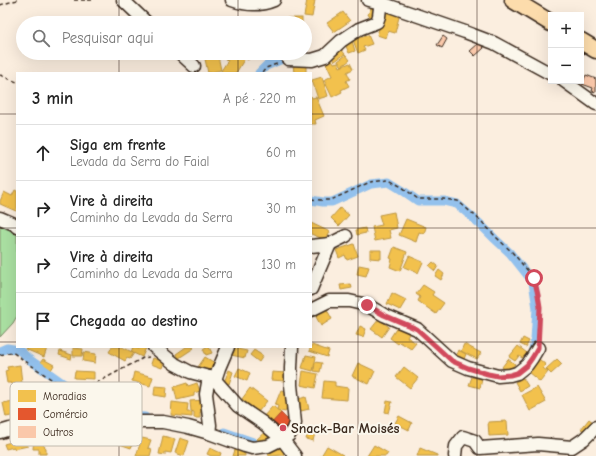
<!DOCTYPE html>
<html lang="pt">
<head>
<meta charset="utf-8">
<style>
  body { margin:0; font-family:"Comic Neue",sans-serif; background:#f6f6f6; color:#222 }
  .controls { position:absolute; right:12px; top:12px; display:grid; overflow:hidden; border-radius:0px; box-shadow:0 4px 16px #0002 }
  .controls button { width:36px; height:36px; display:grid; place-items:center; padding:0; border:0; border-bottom:1px solid #e0e0e0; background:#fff; color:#222; font:20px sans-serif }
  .stop { position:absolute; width:12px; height:12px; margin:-9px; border:3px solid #d1495b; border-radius:50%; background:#fff }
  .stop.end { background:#d1495b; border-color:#fff; box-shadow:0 1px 4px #0008 }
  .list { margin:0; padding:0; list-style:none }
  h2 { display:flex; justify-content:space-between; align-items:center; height:52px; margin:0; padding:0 16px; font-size:17px }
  h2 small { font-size:13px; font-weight:400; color:#767676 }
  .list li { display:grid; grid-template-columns:26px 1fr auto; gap:12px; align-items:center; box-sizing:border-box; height:56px; padding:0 16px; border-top:1px solid #e0e0e0 }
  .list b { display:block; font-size:15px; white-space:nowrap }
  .list p { margin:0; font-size:13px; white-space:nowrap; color:#767676 }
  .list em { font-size:13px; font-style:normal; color:#767676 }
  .icon { flex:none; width:22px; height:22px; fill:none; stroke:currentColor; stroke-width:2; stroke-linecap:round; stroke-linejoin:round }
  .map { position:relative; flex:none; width:596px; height:456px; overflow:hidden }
  .search { position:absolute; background:#fff; box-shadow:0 4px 16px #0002; left:16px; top:16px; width:296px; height:44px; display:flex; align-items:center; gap:10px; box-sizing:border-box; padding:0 14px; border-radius:22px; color:#767676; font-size:15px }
  .panel { position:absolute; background:#fff; box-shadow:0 4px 16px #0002; left:16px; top:72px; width:296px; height:276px; border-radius:0px }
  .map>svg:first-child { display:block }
</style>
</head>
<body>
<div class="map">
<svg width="596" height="456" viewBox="0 0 596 456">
  <rect width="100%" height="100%" fill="#fbeedf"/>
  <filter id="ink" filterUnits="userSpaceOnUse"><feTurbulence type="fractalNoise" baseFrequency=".025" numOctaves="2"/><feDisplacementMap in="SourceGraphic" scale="8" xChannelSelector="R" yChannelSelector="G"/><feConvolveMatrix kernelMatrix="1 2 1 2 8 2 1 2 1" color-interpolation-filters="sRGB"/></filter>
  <g filter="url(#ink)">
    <polygon fill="#aae0a2" stroke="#728560" points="0,224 17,234 17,316 13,323 0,337"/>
    <g fill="#f2c14e" stroke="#bb9440">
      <polygon points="307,0 315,0 312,17 304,16"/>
      <polygon points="372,5 378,8 373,21 368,20 370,16 368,15"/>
      <polygon points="385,9 400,13 395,33 388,31 386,38 377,35"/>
      <polygon points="343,12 350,21 334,32 327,23"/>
      <rect x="286" y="18" width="16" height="5"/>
      <polygon points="368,35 372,44 363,47 365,50 358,53 353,40"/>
      <polygon points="352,41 355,51 349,53 345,44"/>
      <polygon points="340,48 345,54 335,61 331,56"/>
      <polygon points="228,53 253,53 248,60 245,58 236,73 224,73 221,71 228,60 225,59"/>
      <polygon points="346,55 350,60 342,66 338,61"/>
      <polygon points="218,56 221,70 208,73 205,59"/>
      <polygon points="330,56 334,63 338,62 340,67 350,63 353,69 347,72 350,79 346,81 349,86 341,90 342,92 332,97 324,80 332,76 324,59"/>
      <polygon points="306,63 306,73 294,73 293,64"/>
      <polygon points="322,77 328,96 318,99 312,80"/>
      <polygon points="311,96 312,98 316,97 324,116 315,120 316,124 311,124"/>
      <polygon points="15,190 17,191 17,208 16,211 0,204 0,201 4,192 12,196"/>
      <polygon points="340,208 349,215 339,226 331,218"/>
      <polygon points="394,212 397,228 389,230 391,238 375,241 372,227 382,225 379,215"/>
      <polygon points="406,219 426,227 424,234 419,232 416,242 399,235"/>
      <polygon points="311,223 330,232 326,240 311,234"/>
      <polygon points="365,228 366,233 357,235 356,230"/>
      <polygon points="354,244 358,256 347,260 345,255 339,258 336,250"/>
      <polygon points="394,247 407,252 400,271 390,267 392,259 390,258"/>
      <polygon points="370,250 381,250 381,259 370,258"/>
      <polygon points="409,256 423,262 418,273 404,267"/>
      <polygon points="433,262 438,266 435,271 429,266"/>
      <polygon points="359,265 369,267 366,276 357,274"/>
      <polygon points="439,270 444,274 441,280 435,276"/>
      <polygon points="351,284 352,288 341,290 340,285"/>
      <polygon points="423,285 434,292 432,295 444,303 436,314 418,301 420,297 416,294"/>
      <polygon points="392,293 406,300 400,310 387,304"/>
      <polygon points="326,308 332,319 321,326 315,315"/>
      <polygon points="379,319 389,327 382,337 371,329"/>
      <polygon points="360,326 366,329 363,337 356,335"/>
      <polygon points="398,326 409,334 407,337 416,343 411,349 400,342 398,344 390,338"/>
      <polygon points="523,338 529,341 526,347 520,344"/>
      <polygon points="464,344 481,353 477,359 461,351"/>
      <polygon points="312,345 329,351 327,357 309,351"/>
      <polygon points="518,346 527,353 522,358 519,356 515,361 509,357"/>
      <polygon points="26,347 44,347 47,348 44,357 25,349"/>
      <polygon points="112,347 122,347 134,353 130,359 127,358 125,361 109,352"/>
      <polygon points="133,347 139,349 140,347 146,348 142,357 131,352"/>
      <polygon points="186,347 193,347 194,348 179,358 176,354"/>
      <polygon points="206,347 209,347 212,353 206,355 203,349"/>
      <polygon points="73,348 83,349 82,356 73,356"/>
      <polygon points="232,348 247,351 245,358 231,355"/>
      <polygon points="254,350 263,356 259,362 250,355"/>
      <polygon points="458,350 466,354 464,359 456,355"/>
      <polygon points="60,351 72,355 71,359 59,355"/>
      <polygon points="84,352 96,354 95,363 83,361"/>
      <polygon points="306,355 316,357 313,371 302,368"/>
      <polygon points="205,357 215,363 207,374 198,367"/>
      <polygon points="153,358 164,362 162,368 151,364"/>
      <polygon points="43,359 54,365 51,370 40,363"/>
      <polygon points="508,359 515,364 509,372 502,367"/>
      <polygon points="539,359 546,365 543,368 548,372 540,382 528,372"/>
      <polygon points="557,359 562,364 551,374 546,369"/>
      <polygon points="315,362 322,363 320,372 314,371"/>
      <polygon points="358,363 375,371 369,384 352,376"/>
      <polygon points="20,365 22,383 11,384 11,383 7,383 5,371 8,370 7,367"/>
      <polygon points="404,367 418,378 410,388 396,377"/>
      <polygon points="239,368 250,373 247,381 235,376"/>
      <polygon points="229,370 233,372 229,384 224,382"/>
      <polygon points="75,371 94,372 94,379 74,378"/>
      <polygon points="303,371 318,374 315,388 301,385"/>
      <polygon points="134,372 153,377 150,386 132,381"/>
      <polygon points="272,372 286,373 285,381 271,380"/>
      <polygon points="472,377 482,379 480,388 469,385"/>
      <polygon points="523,378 528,386 520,391 515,382"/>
      <polygon points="324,381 335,382 335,386 348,388 347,400 322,398"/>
      <polygon points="187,383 188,386 197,383 200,391 194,393 194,396 177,400 174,387"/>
      <polygon points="155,386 167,387 166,397 154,395"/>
      <polygon points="537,387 546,402 530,411 522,395"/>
      <polygon points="250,388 267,401 258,412 242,399"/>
      <polygon points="281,390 288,392 286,398 288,404 285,412 277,410 278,406 275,405"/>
      <polygon points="306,397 309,409 301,411 298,399"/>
      <polygon points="19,400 22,414 6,417 3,403"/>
      <polygon points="205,400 206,412 200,412 200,418 194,418 194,412 191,411 190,401"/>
      <polygon points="387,401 392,402 389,413 385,412"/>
      <polygon points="172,402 188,404 187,412 192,412 192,417 171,415"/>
      <polygon points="273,406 281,413 270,425 262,418"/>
      <polygon points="399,416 412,423 409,430 395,423"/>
      <polygon points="589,419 593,422 586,432 581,429"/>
      <polygon points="507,421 508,435 489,436 488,422"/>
      <polygon points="267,430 273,436 261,445 256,440"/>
      <polygon points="309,431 315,433 313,441 306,439"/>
      <polygon points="25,434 28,446 14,449 14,447 6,449 4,444 11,442 10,438"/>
      <polygon points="117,435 134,440 131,448 114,442"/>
      <polygon points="163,436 175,439 171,453 165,452 165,455 159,454"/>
      <polygon points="34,438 37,438 46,448 46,454 39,454 39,449 33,449"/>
      <polygon points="142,438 151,440 148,448 152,449 150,456 136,456"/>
      <polygon points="180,438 189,441 184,456 175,453"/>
      <polygon points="374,445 388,453 386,456 367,456"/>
      <polygon points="282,446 284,455 269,456 267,450"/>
      <polygon points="327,446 343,455 342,456 321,456"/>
      <polygon points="210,448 221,453 220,456 211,456 207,454"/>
      <polygon points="420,448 437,455 437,456 417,456"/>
      <polygon points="235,450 245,454 245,456 233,456"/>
    </g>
    <polygon fill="#e4572e" stroke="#b14a29" points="281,413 291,423 281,436 270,425"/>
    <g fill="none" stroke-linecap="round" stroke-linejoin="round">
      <g stroke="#93c1ed" stroke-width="9">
        <polyline points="259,73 266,66 289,56"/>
        <polyline points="311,200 323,202 332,202 371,184 389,182 402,190 418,201 444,201 457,204 479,223 495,239 510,253 533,282 537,308 535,340 532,354"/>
        <polyline points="0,351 7,348 19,350 30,360 71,389"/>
        <polyline points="76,392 121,415 145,417"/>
        <polyline points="224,432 253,442"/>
      </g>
    </g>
    <g fill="#fac8aa" stroke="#3b2a1e">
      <polygon points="443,36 447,39 442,48 437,45"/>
      <polygon points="479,43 484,48 475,56 470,51"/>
      <polygon points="586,75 596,79 596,92 592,91 593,88 582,84"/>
    </g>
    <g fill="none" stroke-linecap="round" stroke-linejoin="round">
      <g stroke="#3b2a1e" stroke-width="15">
        <g id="minor">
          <polyline points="123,0 147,23"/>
          <path d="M232 0C246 5 260 6 274 0"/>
          <polyline points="368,0 381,3 465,32 494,43 551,74"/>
          <polyline points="180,53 194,66"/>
          <polyline points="288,59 312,60 325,56 341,41 359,29 377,22 379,16 381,0"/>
          <polyline points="564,81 596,104"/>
          <polyline points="0,218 14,224 17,227"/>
          <polyline points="311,246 330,244 346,236"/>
          <polyline points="311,289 330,244"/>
          <polyline points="311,310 329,301 349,301 367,305 384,315 417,329 452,361 468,368 498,376 510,375 517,373 527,365 532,358 538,348"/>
          <polyline points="154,347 175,364 190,372 209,377 215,380 238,406 263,423 282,439 295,456"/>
          <polyline points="215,380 219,368 228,347"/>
          <polyline points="0,432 10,429 20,427 118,422 163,422 188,427 209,433 245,446 252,448 268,446 282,439 289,435 293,429 295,423 291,385 291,368 292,347"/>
          <polyline points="209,433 210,425 206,394 209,377"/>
          <polyline points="455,456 456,446 463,437 475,441 480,448 538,444 572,447 584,439 596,427"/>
        </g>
      </g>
      <g stroke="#3b2a1e" stroke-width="19">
        <g id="major">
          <polyline points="513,0 551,23"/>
          <polyline points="581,41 596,50"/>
        </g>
      </g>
      <g stroke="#3b2a1e" stroke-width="1.5" stroke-dasharray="4 3" stroke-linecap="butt">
        <polyline points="74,0 92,0"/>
        <polyline points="0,5 17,0"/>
        <polyline points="262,73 266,68 279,63"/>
        <polyline points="0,75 17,82"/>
        <polyline points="311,199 321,200 331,200 370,182 389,180 402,187 418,199 444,199 458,201 481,221 497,238 512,252 534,278 538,295 540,307 538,338"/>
        <polyline points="0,355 12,352 70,392 108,412"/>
        <polyline points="70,392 102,380 143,358 149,357"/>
      </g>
      <use href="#minor" stroke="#fbf7ec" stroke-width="12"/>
      <use href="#major" stroke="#fcdcac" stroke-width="16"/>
    </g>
  </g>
  <g fill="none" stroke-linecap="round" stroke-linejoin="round" filter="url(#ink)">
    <polyline stroke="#d1495b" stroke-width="5" points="367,305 384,315 417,329 452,361 468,368 488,374 498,376 510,375 517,373 527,365 532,358 538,348 540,307 538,295 534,278"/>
  </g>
  <path fill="none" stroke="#3b2a1e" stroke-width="1" stroke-opacity="0.55" d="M119 0V23M238 0V23M358 0V456M477 0V456M119 53V73M238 53V73M0 114H17M311 114H596M0 228H17M311 228H596M0 342H17M311 342H596M119 347V456M238 347V456"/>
  <circle fill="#d1495b" stroke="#fbf7ec" stroke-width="1.5" cx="283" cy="428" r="4"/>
  <g text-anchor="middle" stroke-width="4" stroke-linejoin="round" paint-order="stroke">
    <g font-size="14" font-weight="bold" fill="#3b2a1e" stroke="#fbf7ec" text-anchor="start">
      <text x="291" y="433">Snack-Bar Moisés</text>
    </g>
  </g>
  <rect x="10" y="382" width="132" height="64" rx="6" fill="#fbf7ec" stroke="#c1baae" stroke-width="1"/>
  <rect x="18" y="390" width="18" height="12" fill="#f2c14e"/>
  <rect x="18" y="408" width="18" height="12" fill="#e4572e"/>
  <rect x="18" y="426" width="18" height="12" fill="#fac8aa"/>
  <g font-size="11" fill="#3b2a1e">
    <text x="43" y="400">Moradias</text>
    <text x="43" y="418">Comércio</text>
    <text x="43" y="436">Outros</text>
  </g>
</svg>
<div class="controls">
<button>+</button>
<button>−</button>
</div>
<div class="stop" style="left:534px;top:278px"></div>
<div class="stop end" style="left:367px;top:305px"></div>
<div class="search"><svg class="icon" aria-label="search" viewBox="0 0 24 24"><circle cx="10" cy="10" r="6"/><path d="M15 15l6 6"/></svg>Pesquisar aqui</div>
<section class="panel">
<h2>3 min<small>A pé · 220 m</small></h2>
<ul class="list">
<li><svg class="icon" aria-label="ahead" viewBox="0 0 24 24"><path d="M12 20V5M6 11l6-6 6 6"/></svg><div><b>Siga em frente</b><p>Levada da Serra do Faial</p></div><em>60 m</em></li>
<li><svg class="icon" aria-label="right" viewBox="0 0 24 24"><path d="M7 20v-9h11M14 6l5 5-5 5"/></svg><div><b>Vire à direita</b><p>Caminho da Levada da Serra</p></div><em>30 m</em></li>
<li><svg class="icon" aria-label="right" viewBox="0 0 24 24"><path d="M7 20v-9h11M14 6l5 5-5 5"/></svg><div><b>Vire à direita</b><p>Caminho da Levada da Serra</p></div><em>130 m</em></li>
<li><svg class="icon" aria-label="arrive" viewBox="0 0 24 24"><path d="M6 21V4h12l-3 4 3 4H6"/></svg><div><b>Chegada ao destino</b></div></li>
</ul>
</section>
</div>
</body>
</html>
